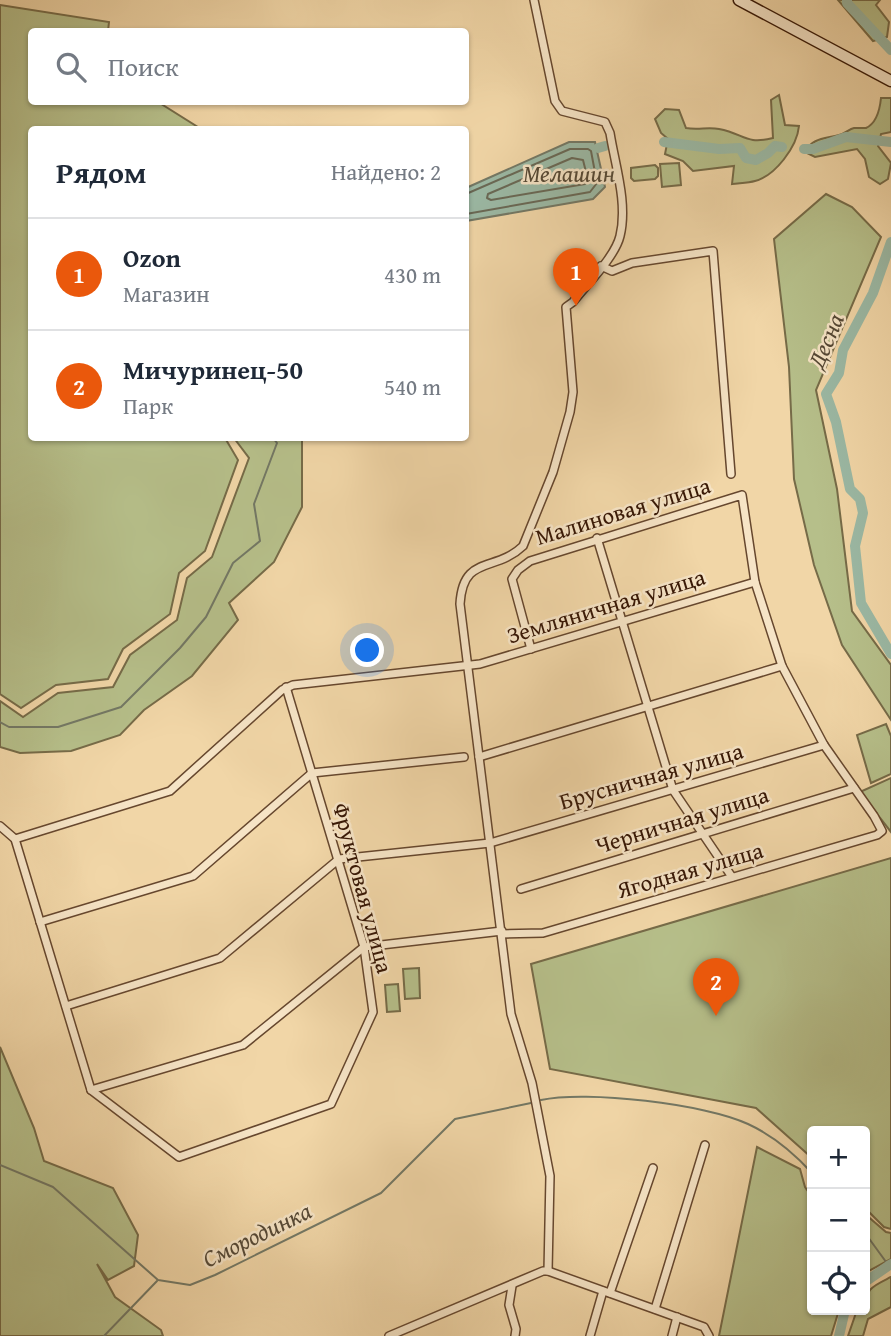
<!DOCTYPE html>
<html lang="ru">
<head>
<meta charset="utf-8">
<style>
  body { margin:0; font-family:"Gentium Book Plus",serif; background:#f2f2f3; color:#1f2937 }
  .controls { position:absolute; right:21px; bottom:21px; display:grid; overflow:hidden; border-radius:7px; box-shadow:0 2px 5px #0004 }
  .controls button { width:63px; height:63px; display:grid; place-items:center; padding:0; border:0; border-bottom:2px solid #e0e1e3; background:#fff; color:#1f2937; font:35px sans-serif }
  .you { position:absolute; left:368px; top:651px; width:24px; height:24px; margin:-18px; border:5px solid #fff; border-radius:50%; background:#1a73e8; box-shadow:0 0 0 10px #1a73e833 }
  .badge { display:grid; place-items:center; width:46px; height:46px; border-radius:50%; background:#ea580c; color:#fff; font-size:23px; font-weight:700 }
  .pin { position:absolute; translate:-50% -58px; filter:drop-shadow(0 2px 4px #0008) }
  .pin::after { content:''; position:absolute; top:37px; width:24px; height:21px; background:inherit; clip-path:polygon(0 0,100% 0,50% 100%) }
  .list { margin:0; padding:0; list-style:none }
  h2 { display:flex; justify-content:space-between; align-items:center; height:91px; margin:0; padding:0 28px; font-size:30px }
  h2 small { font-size:23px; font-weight:400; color:#747a83 }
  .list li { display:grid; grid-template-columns:46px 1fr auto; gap:21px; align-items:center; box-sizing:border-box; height:112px; padding:0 28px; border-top:2px solid #e0e1e3 }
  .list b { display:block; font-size:26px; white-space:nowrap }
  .list p { margin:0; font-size:23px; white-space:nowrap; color:#747a83 }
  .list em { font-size:23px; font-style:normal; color:#747a83 }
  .icon { flex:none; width:38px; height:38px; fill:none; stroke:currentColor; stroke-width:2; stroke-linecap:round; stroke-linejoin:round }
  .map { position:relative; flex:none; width:891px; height:1336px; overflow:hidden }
  .search { position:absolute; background:#fff; box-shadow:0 2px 5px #0004; left:28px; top:28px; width:441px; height:77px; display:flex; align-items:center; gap:18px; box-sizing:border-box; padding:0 24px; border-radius:7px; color:#747a83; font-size:26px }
  .panel { position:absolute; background:#fff; box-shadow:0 2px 5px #0004; left:28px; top:126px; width:441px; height:315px; border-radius:7px }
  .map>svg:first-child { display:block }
</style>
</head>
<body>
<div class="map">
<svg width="891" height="1336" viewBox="0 0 891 1336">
  <rect width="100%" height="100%" fill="#f1d6a7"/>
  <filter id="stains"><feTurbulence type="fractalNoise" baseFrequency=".00286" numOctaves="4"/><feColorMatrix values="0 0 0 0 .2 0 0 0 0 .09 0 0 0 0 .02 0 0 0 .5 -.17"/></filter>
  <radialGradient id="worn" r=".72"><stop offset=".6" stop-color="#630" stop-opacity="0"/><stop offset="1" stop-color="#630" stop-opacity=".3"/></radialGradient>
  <g fill="#b6bf8a" stroke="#766b48" stroke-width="2">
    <polygon points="838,0 880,0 876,5 889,22 887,37 873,41"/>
    <polygon points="0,5 109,22 108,31 32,32 32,102 158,102 201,129 32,130 32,438 225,438 238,460 205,551 179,573 170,614 123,649 108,679 56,685 21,708 0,694"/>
    <path d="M779 95 785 125 799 126C797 147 775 176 755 181 748 183 739 183 732 184L734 166 693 171 683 161 665 154 668 139 661 133 655 119 665 109 679 110 686 128C697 130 709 127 719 129 745 134 745 145 773 138L771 100Z"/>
    <path d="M881 98H891V132L881 134 878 146 891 163 888 179 880 184 869 177 865 159 857 149 815 157 805 152C812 138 824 139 839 135 845 134 849 129 854 128 857 128 864 128 866 128 877 123 880 108 881 98Z"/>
    <polygon points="679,163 681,185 662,187 660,164"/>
    <polygon points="655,165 658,168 658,176 655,179 634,181 631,178 631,168"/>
    <polygon points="826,194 852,207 881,237 816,390 837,489 852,611 891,665 891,720 842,645 814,565 794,479 789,367 774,239"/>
    <polygon points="234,438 302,438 302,507 274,562 229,603 238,620 192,676 144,710 120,735 71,751 20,753 0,747 0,701 23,717 58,693 113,687 130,655 177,620 187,578 212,557 249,458"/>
    <polygon points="886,724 891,736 891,774 871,783 857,735"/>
    <polygon points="891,778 891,832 860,792"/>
    <polygon points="891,858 891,1229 884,1227 865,1208 865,1131 812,1131 812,1158 756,1108 550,1069 531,964"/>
    <polygon points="419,968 420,998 405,999 403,969"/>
    <polygon points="398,984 400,1011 387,1012 385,985"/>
    <polygon points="0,1047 34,1128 44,1161 113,1188 138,1235 134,1266 108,1280 97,1264 115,1297 161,1330 163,1336 0,1336"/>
    <polygon points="757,1147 800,1169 805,1187 812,1197 812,1310 839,1310 831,1336 719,1336"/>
    <polygon points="865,1214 886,1232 891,1233 891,1259 865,1273"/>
    <path d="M891 1277V1307L868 1319 863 1336H848L857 1310H865C865 1288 873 1286 891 1277Z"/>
  </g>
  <polygon fill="#9bb9a5" stroke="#737865" stroke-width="2" points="569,142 595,142 605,187 593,199 466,221 466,188"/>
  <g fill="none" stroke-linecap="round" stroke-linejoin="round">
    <g stroke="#696855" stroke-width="2">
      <polygon points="572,158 583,160 588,180 585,184 491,200 487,198 488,194"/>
      <polyline points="466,194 570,149 588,149 591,151 597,183 590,192 466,214"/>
    </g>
    <g stroke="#737865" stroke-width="2">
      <polyline points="0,722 9,727 58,727 121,707 180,648 206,617 233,563 260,541 254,504 277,443 273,438"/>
      <path d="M541 1100C586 1090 706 1104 748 1124 774 1136 793 1152 812 1173"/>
      <polyline points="0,1165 53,1187 158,1280 190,1285 215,1275 381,1193 455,1119 531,1103"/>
      <polyline points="865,1233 889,1266"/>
      <polyline points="104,1336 157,1281"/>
    </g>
    <g stroke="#9bb9a5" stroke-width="10">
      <polyline points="847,0 847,3 891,50"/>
      <polyline points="664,142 719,149 740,148 746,158 756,160 768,153 775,146 782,147"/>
      <polyline points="598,148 605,146"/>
      <polyline points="804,149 813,149 846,137 891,142"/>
      <polyline points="891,242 873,293 843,350 839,373 826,394 836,422 850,489 860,499 863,513 855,546 861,603 891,654"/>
      <polyline points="865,1282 891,1264"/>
      <polyline points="839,1336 845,1310"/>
    </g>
    <g stroke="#66472e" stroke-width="10">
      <g id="street">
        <path d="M534 0 555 101 562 111 605 122 610 133C615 165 628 203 620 236 615 257 587 284 573 302L566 307 573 392 570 412 553 472 523 546C495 573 463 554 460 604L511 1014 532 1083 550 1176 548 1271"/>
        <polyline points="601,266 612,271 632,263 713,251 731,474"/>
        <polyline points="597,538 673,790 732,877"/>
        <polyline points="479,757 782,666"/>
        <polyline points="0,826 15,839 91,1090 179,1157 331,1104 373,1012 364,947 286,687"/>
        <polyline points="15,839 170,791 282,690 293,685 480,664 755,582"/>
        <polyline points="521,889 854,788"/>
        <polyline points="40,922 193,876 312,773 464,757"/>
        <polyline points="502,934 543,933 877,835 882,831 874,816 824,745 782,666 755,582 742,495 530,561 518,570 512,579 531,649"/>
        <polyline points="66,1006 220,958 339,859 490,843 824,745"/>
        <polyline points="91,1090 243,1045 364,947 502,931"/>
        <polyline points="512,1286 509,1305 516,1329 515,1336"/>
        <polyline points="610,1293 653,1168"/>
        <polyline points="655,1309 705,1145"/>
        <polyline points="389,1336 543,1271 548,1271 704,1327 709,1336"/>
        <polyline points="590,1336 603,1291"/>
        <polyline points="672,1336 677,1317"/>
      </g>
    </g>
    <g stroke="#371705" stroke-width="13">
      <polyline id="secondary" points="739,0 891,81"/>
    </g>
    <use href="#street" stroke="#f6e4c6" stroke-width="7"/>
    <use href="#secondary" stroke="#f6e4c6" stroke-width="10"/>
  </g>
  <g text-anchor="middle" stroke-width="5" stroke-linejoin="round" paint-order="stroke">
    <g font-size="23" fill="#371705" stroke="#f6e4c6">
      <text transform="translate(623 511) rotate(-17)" y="8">Малиновая улица</text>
      <text transform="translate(606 606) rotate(-17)" y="8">Земляничная улица</text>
      <text transform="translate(651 776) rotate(-16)" y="8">Брусничная улица</text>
      <text transform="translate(682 820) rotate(-17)" y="8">Черничная улица</text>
      <text transform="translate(690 870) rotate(-16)" y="8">Ягодная улица</text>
      <text transform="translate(363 888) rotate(75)" y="8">Фруктовая улица</text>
    </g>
    <g font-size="24" font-style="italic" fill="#554835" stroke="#f6e4c6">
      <text x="569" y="182">Мелашин</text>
      <text transform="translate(826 341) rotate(-67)" y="8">Десна</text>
      <text transform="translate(257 1235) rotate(-26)" y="8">Смородинка</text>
    </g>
  </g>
  <rect width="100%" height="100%" filter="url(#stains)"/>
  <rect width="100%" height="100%" fill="url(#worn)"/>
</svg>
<div class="controls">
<button>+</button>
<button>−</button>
<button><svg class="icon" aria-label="locate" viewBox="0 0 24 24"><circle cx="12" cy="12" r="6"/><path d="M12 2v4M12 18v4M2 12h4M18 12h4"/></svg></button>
</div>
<div class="you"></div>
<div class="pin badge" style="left:576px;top:306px">1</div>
<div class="pin badge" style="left:716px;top:1016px">2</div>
<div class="search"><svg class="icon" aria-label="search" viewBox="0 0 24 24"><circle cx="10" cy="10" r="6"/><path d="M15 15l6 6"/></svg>Поиск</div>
<section class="panel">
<h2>Рядом<small>Найдено: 2</small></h2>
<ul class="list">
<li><span class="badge">1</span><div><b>Ozon</b><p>Магазин</p></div><em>430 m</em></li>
<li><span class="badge">2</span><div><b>Мичуринец-50</b><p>Парк</p></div><em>540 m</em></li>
</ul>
</section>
</div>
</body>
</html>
